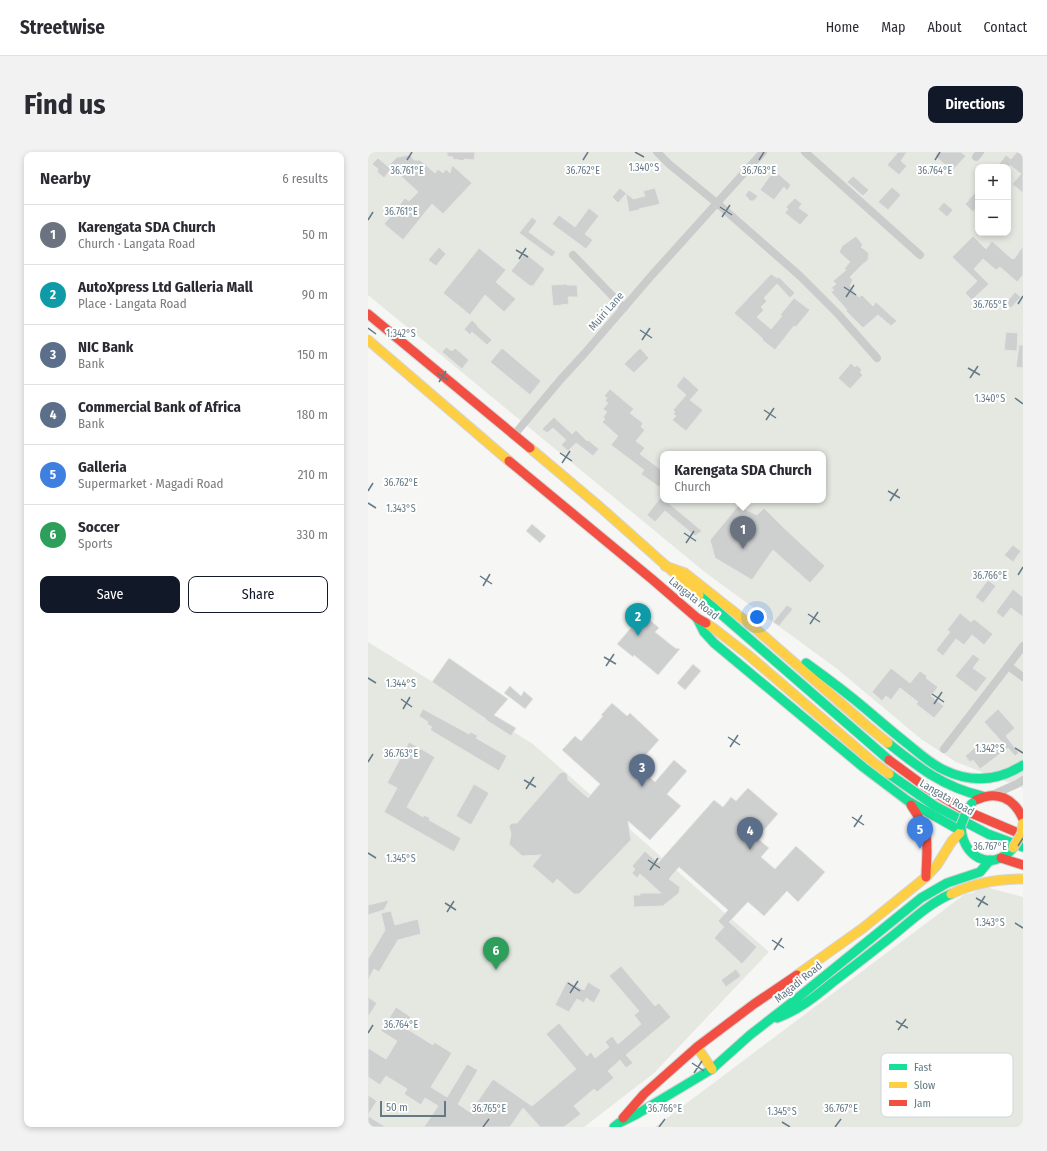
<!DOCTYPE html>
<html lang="en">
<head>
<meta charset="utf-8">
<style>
  body { margin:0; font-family:"Fira Sans Condensed",sans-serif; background:#f2f2f3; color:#2b2b33 }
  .controls { position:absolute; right:12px; top:12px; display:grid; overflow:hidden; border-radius:8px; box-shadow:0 2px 6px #0003 }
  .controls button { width:36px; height:36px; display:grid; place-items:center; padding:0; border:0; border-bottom:1px solid #e1e1e2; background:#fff; color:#2b2b33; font:20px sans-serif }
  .scale { position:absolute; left:12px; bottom:10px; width:66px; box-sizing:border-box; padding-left:4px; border:2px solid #647986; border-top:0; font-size:11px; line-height:14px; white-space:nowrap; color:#647986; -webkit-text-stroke:3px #fff; paint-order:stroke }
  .you { position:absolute; left:389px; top:465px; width:14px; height:14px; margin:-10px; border:3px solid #fff; border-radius:50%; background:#1a73e8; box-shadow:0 0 0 6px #1a73e833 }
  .badge { display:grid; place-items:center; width:26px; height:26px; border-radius:50%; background:#111827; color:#fff; font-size:13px; font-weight:700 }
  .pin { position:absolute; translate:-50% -33px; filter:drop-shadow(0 1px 2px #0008) }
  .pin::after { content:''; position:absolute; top:21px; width:14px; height:12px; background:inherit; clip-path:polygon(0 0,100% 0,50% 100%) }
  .popup { position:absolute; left:292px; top:299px; width:166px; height:52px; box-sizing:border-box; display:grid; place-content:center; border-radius:8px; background:#fff; filter:drop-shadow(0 1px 3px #0005); font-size:13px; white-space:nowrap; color:#7c7c81 }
  .popup b { font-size:15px; color:#2b2b33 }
  .popup::after { content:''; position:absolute; left:50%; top:100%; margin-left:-8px; border:8px solid transparent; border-top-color:#fff }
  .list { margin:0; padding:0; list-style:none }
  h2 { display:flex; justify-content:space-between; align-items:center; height:52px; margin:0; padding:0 16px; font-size:17px }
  h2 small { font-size:13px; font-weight:400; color:#7c7c81 }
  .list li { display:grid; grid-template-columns:26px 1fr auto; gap:12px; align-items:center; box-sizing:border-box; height:60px; padding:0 16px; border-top:1px solid #e1e1e2 }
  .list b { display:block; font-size:15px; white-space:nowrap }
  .list p { margin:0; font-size:13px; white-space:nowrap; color:#7c7c81 }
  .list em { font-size:13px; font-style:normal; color:#7c7c81 }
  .actions { display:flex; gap:8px; padding:12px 16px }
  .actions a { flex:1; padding:9px 0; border:1px solid #111827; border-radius:8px; text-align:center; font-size:14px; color:#111827 }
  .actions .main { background:#111827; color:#fff }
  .map { position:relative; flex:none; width:655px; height:975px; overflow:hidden; border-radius:8px }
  header { display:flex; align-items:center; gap:24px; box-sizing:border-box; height:56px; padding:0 20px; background:#fff; border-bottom:1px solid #e1e1e2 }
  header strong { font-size:19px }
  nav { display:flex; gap:22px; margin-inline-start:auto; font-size:14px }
  .intro { display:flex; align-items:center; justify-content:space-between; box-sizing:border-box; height:96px; padding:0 24px }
  h1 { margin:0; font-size:28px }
  .button { padding:10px 18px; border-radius:8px; background:#111827; color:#fff; font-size:14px; font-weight:700 }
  main { display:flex; gap:24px; padding:0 24px }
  aside { flex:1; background:#fff; border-radius:8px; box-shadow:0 2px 6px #0003 }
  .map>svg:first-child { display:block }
</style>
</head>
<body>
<header>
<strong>Streetwise</strong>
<nav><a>Home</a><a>Map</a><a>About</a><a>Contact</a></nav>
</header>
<div class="intro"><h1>Find us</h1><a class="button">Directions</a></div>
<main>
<aside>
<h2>Nearby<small>6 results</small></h2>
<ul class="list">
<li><span class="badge" style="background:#6b7280">1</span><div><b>Karengata SDA Church</b><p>Church · Langata Road</p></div><em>50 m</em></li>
<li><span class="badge" style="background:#0f9aa8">2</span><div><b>AutoXpress Ltd Galleria Mall</b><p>Place · Langata Road</p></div><em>90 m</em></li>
<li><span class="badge" style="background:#5c6f8a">3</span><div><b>NIC Bank</b><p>Bank</p></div><em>150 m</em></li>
<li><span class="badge" style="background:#5c6f8a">4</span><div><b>Commercial Bank of Africa</b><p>Bank</p></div><em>180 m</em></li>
<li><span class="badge" style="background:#3f7fe0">5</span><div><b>Galleria</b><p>Supermarket · Magadi Road</p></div><em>210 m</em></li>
<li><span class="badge" style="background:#2e9e5b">6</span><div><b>Soccer</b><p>Sports</p></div><em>330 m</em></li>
</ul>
<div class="actions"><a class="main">Save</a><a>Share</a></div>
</aside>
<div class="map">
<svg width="655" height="975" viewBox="0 0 655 975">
  <rect width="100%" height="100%" fill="#f6f6f4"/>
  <g fill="#e5e8e1" fill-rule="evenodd">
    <path d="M0 0H655V636L588 610 553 587 468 516 338 421 0 143ZM610 15H640V81H610ZM295 302H455V348H295Z"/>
    <polygon points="0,490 165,592 401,800 286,921 216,975 0,975"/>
    <polygon points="614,734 655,745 655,975 287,975 597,742 605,741"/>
  </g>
  <g fill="#ced0d0" stroke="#e5e5e4">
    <polygon points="79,0 107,0 106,8 96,7 97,9 84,7 85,5 79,4"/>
    <polygon points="530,0 539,0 533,9 539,14 531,23 519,13"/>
    <polygon points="570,0 593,0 598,4 584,19 567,4"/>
    <polygon points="649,0 655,0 655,41 644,32 653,22 642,13 641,15 635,15 631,12 638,3 643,7"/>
    <polygon points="42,3 46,8 52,8 67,21 70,17 75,21 78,17 82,21 84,13 104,31 75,62 64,52 35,88 16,72 37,46 41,49 50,40 21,13 29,5"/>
    <polygon points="10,6 23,17 16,26 9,20 10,17 4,12"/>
    <polygon points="406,18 423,33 419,39 416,35 406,48 392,38"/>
    <polygon points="485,24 501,38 495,44 479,30"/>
    <polygon points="524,35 533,43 520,58 510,50"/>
    <polygon points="252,36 265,47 277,44 275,39 287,36 292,52 271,57 271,58 261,60 258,42 250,51 244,45"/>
    <polygon points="610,37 610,54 605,60 597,52"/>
    <polygon points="381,38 390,44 386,49 382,49 377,43"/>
    <polygon points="427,46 434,52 431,56 441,63 432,73 417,61 420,57 418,55"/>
    <polygon points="576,50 585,58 579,65 570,57"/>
    <polygon points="221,56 231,64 217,82 225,88 218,97 184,72 191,63 207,75"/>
    <polygon points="164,65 169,69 161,80 188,100 184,105 151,81"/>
    <polygon points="488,84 495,93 493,95 501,101 500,108 494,113 482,125 485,128 482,134 491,145 494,143 505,154 508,150 529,169 523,174 510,163 495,176 478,159 479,158 463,140 466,138 463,136 468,132 465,129 478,118 476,117 482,110 471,100 474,94"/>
    <polygon points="605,84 618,97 624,89 644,107 645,106 646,107 655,94 655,123 649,130 632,115 628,118 615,107 606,117 621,132 604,148 597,141 609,129 584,105"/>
    <polygon points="71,95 78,102 68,114 60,108"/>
    <polygon points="111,96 138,118 128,130 148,147 136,160 117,143 102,163 75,141"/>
    <polygon points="157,101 177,117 165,134 162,134 143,119"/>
    <polygon points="403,122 409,126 411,125 427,141 422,146 409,132 396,146 399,149 393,155 396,158 389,165 403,177 414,164 412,163 426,146 442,158 428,175 426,174 407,198 394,188 395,187 366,161"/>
    <polygon points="199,132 199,133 209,133 210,145 200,145 201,152 185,154 183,133"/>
    <polygon points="647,140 653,145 643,156 638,151"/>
    <polygon points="104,168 110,174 109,174 124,188 119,193 104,180 102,183 96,177"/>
    <polygon points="638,180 650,181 649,199 636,198"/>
    <polygon points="651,193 655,193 655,216 648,215"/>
    <polygon points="78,195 84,199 87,196 101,208 94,217 74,200"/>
    <polygon points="134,196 173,229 162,243 122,210"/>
    <polygon points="272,196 281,206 266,221 256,212"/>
    <polygon points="483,211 487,215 489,213 494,218 492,220 495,223 482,237 470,226"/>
    <polygon points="316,224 331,238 322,248 335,258 318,279 304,268 308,264 305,262 307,260 305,258 318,243 308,234"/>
    <polygon points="242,237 266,257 262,261 275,271 273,275 277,278 268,289 277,296 272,302 295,319 295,329 291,335 273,322 276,318 243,293 250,284 234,270 237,267 235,265 239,260 235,257 240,251 237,249 239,246 236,244"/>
    <polygon points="186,265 204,282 208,278 219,289 220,288 231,297 225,304 208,291 200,299 193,293 198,288 185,276 179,281 174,277"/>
    <polygon points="293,345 295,348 297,348 334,379 327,384 297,359 287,370 279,363"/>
    <polygon points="370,354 389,363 396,356 415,375 457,414 442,431 405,398 384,428 347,406 342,388"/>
    <polygon points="164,372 178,384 172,391 158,379"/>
    <polygon points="645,393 653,399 645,410 636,403"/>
    <polygon points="620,428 628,434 615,451 607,445"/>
    <polygon points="645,437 655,445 655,465 643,456 635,466 628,460"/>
    <polygon points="419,453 425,457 411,474 405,470"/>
    <polygon points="592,461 603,470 606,467 625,482 616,493 604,483 596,493 588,487 575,504 568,498 582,480 579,478"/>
    <polygon points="275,462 291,476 287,480 307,496 312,497 290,523 266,503 265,505 249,492"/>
    <polygon points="605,502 612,507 605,516 619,526 608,540 587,524"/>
    <polygon points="81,506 140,547 126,563 148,576 143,584 118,568 118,567 64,530"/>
    <polygon points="325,512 333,519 317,538 309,531"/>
    <polygon points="523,516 542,531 552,519 559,524 558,526 570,535 563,544 576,554 566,566 548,552 550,550 532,536 523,548 518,544 514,549 504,540"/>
    <polygon points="142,534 153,544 156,539 165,547 157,557 136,541"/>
    <polygon points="244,551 259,564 262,561 291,588 268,614 287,630 306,608 319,619 299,642 313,654 282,688 260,669 263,688 211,742 206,742 189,727 185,732 164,714 173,703 154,704 141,692 143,682 141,674 144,671 149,671 192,621 196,620 199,622 200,628 220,646 232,632 194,598 207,584 213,589 235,564 233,563"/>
    <polygon points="55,557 101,582 103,580 110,584 108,586 139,604 131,619 62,578 64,575 59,572 60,570 51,564"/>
    <polygon points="630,557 647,576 638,584 651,601 647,604 640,596 612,617 605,608 602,610 597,604 610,593 618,602 634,590 616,570"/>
    <polygon points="41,590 67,605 39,655 55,665 56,663 62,666 61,668 93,686 86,700 16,660 29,636 19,631"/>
    <polygon points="106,632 121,641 103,673 88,664"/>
    <polygon points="380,636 410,662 389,686 401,696 393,705 407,717 428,694 457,720 430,750 419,739 396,764 380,750 361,770 389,795 374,812 346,786 356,775 350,769 360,758 311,715 301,727 312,735 311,741 295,754 266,755 265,743 272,743 272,741 293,741 272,722 269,726 264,721 267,717 264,714 277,699 290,711 346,648 355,655 363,645 368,649"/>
    <polygon points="21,748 16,758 0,763 0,753"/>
    <polygon points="23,759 27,773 50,767 53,782 30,788 11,820 6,817 0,828 0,807 17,778 13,761"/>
    <polygon points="253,814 287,854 291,851 303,865 258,903 265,911 258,916 252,908 240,919 246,926 229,940 226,937 206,954 213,962 196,975 172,975 155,956 142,975 56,975 70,954 57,946 53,953 36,942 39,937 18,924 12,933 0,925 0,896 18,907 29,889 13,879 28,855 43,865 36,875 65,893 66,890 84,901 63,935 79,945 99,912 110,918 90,952 102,960 125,927 164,954 208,917 178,882 191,871 219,904 223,900 227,906 241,895 237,890 244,884 250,892 273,872 266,863 271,859 241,824"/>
    <polygon points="368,817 373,824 358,835 353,828"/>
    <polygon points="199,829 216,838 220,830 233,838 226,851 218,846 216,851 209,847 201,860 187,853"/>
    <polygon points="0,845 9,851 0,865"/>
    <polygon points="0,943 9,949 0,963"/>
    <polygon points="0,964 18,975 0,975"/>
  </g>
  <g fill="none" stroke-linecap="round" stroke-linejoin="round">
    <g stroke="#d3d4d5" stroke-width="11">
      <g id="fast">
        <polyline points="331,443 521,608"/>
        <polyline points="329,466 336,480 346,491 495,615 540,649 593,679"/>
        <path d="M438 511C459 526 479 541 499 558 513 570 527 582 541 593 552 602 563 612 576 618 603 631 630 629 655 613"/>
        <path d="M520 591C550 615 575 635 614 644"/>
        <polyline points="521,622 567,654 620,682 655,695"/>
        <path d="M593 673C593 704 623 722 645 696"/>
        <path d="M409 866C431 858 448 844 465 830 485 815 504 800 523 785 543 769 560 752 583 742"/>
        <polyline points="246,975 251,971 269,962 344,917 382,883 427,848 553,746 579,731 612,720 622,708"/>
      </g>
    </g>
    <g stroke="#d3d4d5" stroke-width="11">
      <g id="slow">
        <polyline points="0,188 141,309"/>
        <polyline points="162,296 232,355 331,443"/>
        <polyline points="297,414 317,421 389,478 498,573 520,591"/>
        <polyline points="338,471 348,478 379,502 505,610 521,622"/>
        <path d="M583 742C606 731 630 727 655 727"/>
        <polyline points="429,823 495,776 558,725 569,713 584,689 592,681"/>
        <polyline points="329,895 344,917"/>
      </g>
    </g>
    <g stroke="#d3d4d5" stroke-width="11">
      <g id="jam">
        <polyline points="0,162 162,296"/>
        <polyline points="141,309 285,428 329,466 338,471"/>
        <polyline points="521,608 559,636 596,658 655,683"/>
        <path d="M608 648C629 638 646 646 655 667"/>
        <path d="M543 653C548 661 554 669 557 678 561 692 558 710 558 725"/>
        <polyline points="633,706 655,713"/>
        <polyline points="255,966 276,942 329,895 386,852 429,823"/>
      </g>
    </g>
    <g stroke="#cacccc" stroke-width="8">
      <polyline points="289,0 301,12 350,52 432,124 470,162 509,206"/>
      <polyline points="437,0 552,103"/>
      <polyline points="608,5 612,0"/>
      <polyline points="205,103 256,156"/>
      <polyline points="146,283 193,227 216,202 284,123 395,0"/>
      <polyline points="640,514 655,494"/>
      <polyline points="576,597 640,514 655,525"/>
      <polyline points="624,643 649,632 655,628"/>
    </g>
    <use href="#fast" stroke="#16e098" stroke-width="9"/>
    <use href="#slow" stroke="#ffcf43" stroke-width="9"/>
    <use href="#jam" stroke="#f24e42" stroke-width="9"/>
    <g stroke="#d2d3d3" stroke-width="11" stroke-linecap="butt">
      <polyline id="fast-bridge" points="593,673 597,663 604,651"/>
    </g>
    <g stroke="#d2d3d3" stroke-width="11" stroke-linecap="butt">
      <polyline id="slow-bridge" points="645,696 654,681 655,671"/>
    </g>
    <use href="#fast-bridge" stroke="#16e098" stroke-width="9"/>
    <use href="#slow-bridge" stroke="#ffcf43" stroke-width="9"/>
  </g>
  <path fill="none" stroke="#647986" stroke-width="1.5" d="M267 0 276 5M39 8 44 0M215 8 220 0M391 8 396 0M567 8 572 0M352 55 364 63M354 65 362 53M0 68 5 60M148 98 160 105M151 107 158 96M476 135 488 143M478 145 486 133M650 152 655 144M0 176 8 182M272 178 284 186M274 188 282 176M600 216 612 223M69 221 80 228M602 226 610 214M71 230 78 219M647 246 655 252M396 258 408 266M398 268 406 256M192 301 204 309M194 311 202 299M0 339 5 331M520 339 532 346M522 349 530 337M0 351 8 356M316 381 328 389M318 391 326 379M650 423 655 415M112 424 124 432M115 434 122 422M440 462 452 470M442 472 450 460M236 505 248 512M238 514 246 502M0 526 8 531M564 542 576 550M33 547 44 555M566 552 574 540M35 557 42 545M360 585 372 593M362 595 370 583M647 596 655 601M0 610 5 602M156 628 168 635M158 637 166 625M484 665 496 673M486 675 494 663M650 694 655 686M0 701 8 706M280 708 292 716M282 718 290 706M608 746 620 753M77 751 88 758M610 755 617 744M79 760 86 749M647 771 655 776M404 788 416 796M406 798 414 786M200 831 212 839M202 841 210 829M528 869 540 876M530 878 538 867M0 881 5 873M324 911 336 919M326 921 334 909M414 970 422 975M115 975 121 967M291 975 297 967M467 975 473 967"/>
  <g text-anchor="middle" stroke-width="4" stroke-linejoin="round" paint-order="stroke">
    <g font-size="11" fill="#647986" stroke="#fff">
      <text transform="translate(238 159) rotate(-49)" y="4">Muiri Lane</text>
      <text transform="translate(326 446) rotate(39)" y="4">Langata Road</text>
      <text transform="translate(579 645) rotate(30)" y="4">Langata Road</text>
      <text transform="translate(430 830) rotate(-39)" y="4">Magadi Road</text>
    </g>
  </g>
  <rect x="513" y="901" width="132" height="64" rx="6" fill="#fff" stroke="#d0d7db" stroke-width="1"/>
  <rect x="521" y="912" width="18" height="6" fill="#16e098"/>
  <rect x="521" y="930" width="18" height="6" fill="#ffcf43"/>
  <rect x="521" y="948" width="18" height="6" fill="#f24e42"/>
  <g font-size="11" fill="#647986">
    <text x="546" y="919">Fast</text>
    <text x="546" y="937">Slow</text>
    <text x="546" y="955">Jam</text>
  </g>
  <g font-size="10" text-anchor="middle" fill="#647986" stroke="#fff" stroke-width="4" stroke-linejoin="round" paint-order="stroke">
    <text x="276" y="19">1.340°S</text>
    <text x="39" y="22">36.761°E</text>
    <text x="215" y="22">36.762°E</text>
    <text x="391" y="22">36.763°E</text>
    <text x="567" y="22">36.764°E</text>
    <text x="33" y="63">36.761°E</text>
    <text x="622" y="156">36.765°E</text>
    <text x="33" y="185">1.342°S</text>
    <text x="622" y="250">1.340°S</text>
    <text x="33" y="334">36.762°E</text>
    <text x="33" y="360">1.343°S</text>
    <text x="622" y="427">36.766°E</text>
    <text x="33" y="535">1.344°S</text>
    <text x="622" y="600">1.342°S</text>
    <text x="33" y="605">36.763°E</text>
    <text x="622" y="698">36.767°E</text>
    <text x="33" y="710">1.345°S</text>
    <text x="622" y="774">1.343°S</text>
    <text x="33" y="876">36.764°E</text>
    <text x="121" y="960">36.765°E</text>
    <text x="297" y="960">36.766°E</text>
    <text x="473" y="960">36.767°E</text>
    <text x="414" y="963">1.345°S</text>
  </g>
</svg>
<div class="controls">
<button>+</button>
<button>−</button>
</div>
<div class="scale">50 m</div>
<div class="you"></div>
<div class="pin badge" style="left:375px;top:397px;background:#6b7280">1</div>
<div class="popup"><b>Karengata SDA Church</b>Church</div>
<div class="pin badge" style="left:270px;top:484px;background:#0f9aa8">2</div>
<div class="pin badge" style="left:274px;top:635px;background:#5c6f8a">3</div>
<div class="pin badge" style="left:382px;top:698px;background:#5c6f8a">4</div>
<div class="pin badge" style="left:552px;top:697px;background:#3f7fe0">5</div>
<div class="pin badge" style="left:128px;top:818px;background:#2e9e5b">6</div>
</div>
</main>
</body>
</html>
